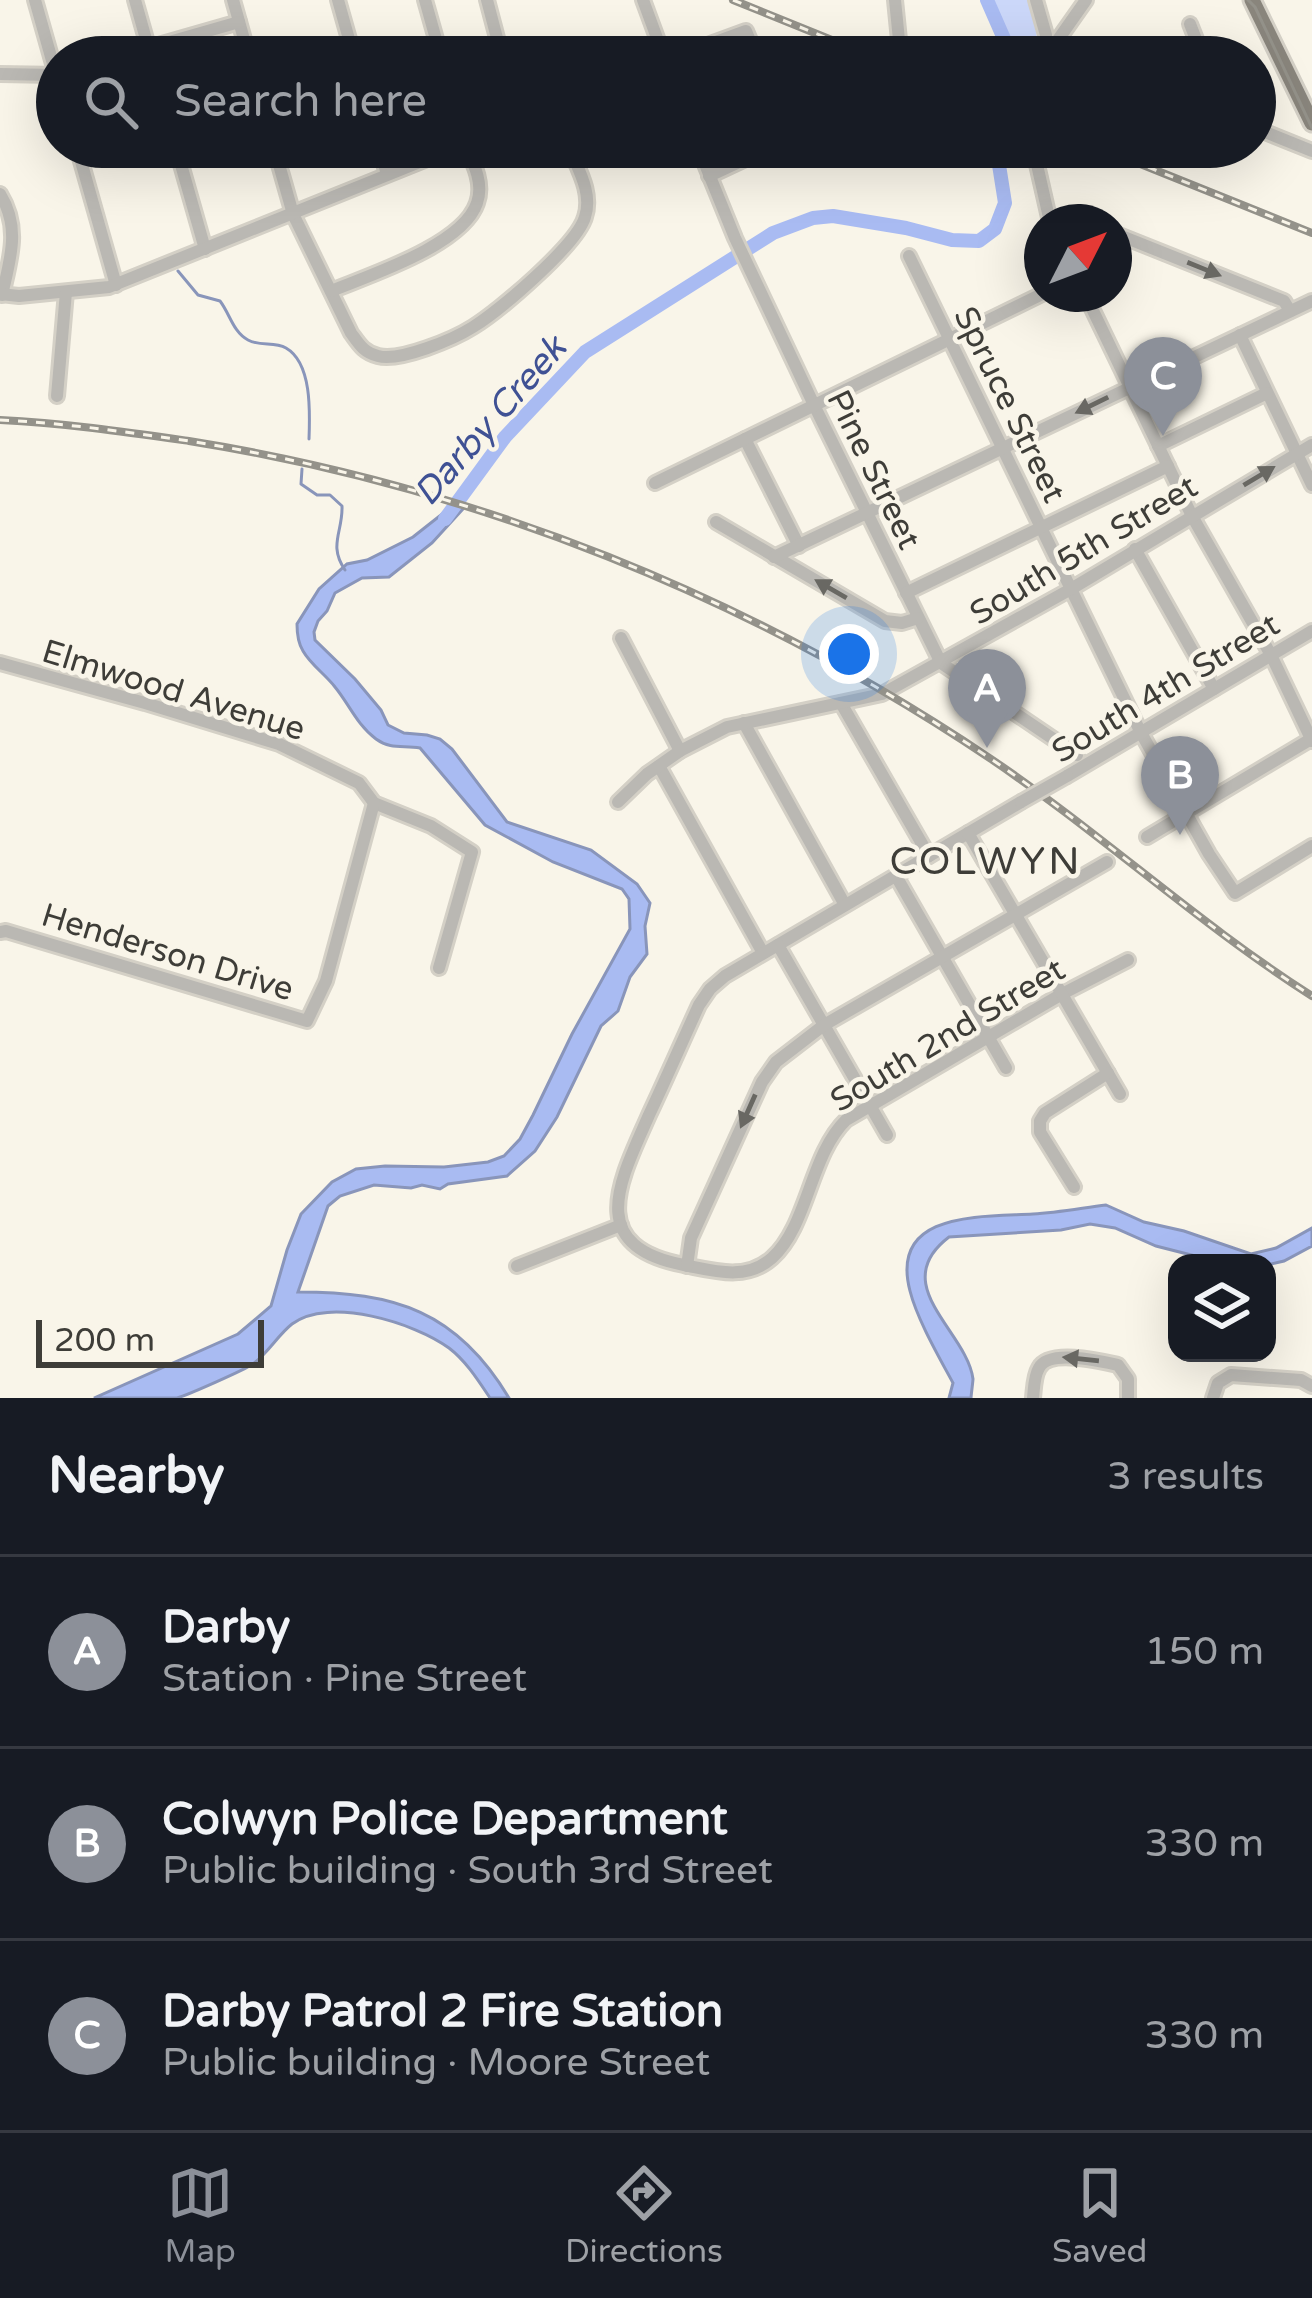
<!DOCTYPE html>
<html lang="en">
<head>
<meta charset="utf-8">
<style>
  body { margin:0; font-family:"Varela Round",sans-serif; background:#20242c; color:#f1f3f6 }
  .controls { position:absolute; right:36px; bottom:36px; display:grid; overflow:hidden; border-radius:24px; box-shadow:0 12px 48px #0002 }
  .controls button { width:108px; height:108px; display:grid; place-items:center; padding:0; border:0; border-bottom:3px solid #363941; background:#171b24; color:#f1f3f6; font:60px sans-serif }
  .compass { position:absolute; left:1024px; top:204px; width:108px; height:108px; border-radius:50%; background:#171b24; box-shadow:0 12px 48px #0002; rotate:48deg }
  .scale { position:absolute; left:36px; bottom:30px; width:228px; box-sizing:border-box; padding-left:12px; border:6px solid #3e3d38; border-top:0; font-size:33px; line-height:42px; white-space:nowrap; color:#3e3d38; -webkit-text-stroke:9px #f9f5e9; paint-order:stroke }
  .you { position:absolute; left:849px; top:654px; width:42px; height:42px; margin:-30px; border:9px solid #fff; border-radius:50%; background:#1a73e8; box-shadow:0 0 0 18px #1a73e833 }
  .badge { display:grid; place-items:center; width:78px; height:78px; border-radius:50%; background:#8c9099; color:#fff; font-size:39px; font-weight:700 }
  .pin { position:absolute; translate:-50% -99px; filter:drop-shadow(0 3px 6px #0008) }
  .pin::after { content:''; position:absolute; top:63px; width:42px; height:36px; background:inherit; clip-path:polygon(0 0,100% 0,50% 100%) }
  .list { margin:0; padding:0; list-style:none }
  h2 { display:flex; justify-content:space-between; align-items:center; height:156px; margin:0; padding:0 48px; font-size:51px }
  h2 small { font-size:39px; font-weight:400; color:#9ea1a6 }
  .list li { display:grid; grid-template-columns:78px 1fr auto; gap:36px; align-items:center; box-sizing:border-box; height:192px; padding:0 48px; border-top:3px solid #363941 }
  .list b { display:block; font-size:45px; white-space:nowrap }
  .list p { margin:0; font-size:39px; white-space:nowrap; color:#9ea1a6 }
  .list em { font-size:39px; font-style:normal; color:#9ea1a6 }
  .icon { flex:none; width:66px; height:66px; fill:none; stroke:currentColor; stroke-width:2; stroke-linecap:round; stroke-linejoin:round }
  .map { position:relative; flex:none; width:1312px; height:1398px; overflow:hidden }
  .search { position:absolute; background:#171b24; box-shadow:0 12px 48px #0002; left:36px; right:36px; top:36px; height:132px; display:flex; align-items:center; gap:30px; box-sizing:border-box; padding:0 42px; border-radius:66px; color:#9ea1a6; font-size:45px }
  .sheet { height:732px; background:#171b24 }
  nav { display:flex; justify-content:space-around; align-items:center; box-sizing:border-box; height:168px; border-top:3px solid #363941; background:#171b24; font-size:33px; color:#9ea1a6 }
  nav a { display:grid; justify-items:center; gap:6px }
  nav .on { color:#8c9099 }
  .map>svg:first-child { display:block }
</style>
</head>
<body>
<div class="map">
<svg width="1312" height="1398" viewBox="0 0 1312 1398">
  <rect width="100%" height="100%" fill="#f9f5e9"/>
  <polygon fill="#cbd7f9" points="994,0 1028,0 1035,22 1039,57 1017,57"/>
  <g fill="#a9bbf2" stroke="#8995ba" stroke-width="3">
    <path d="M451 507 462 510 432 543 389 577 362 578 335 593 327 611 318 621 314 632 315 640 355 679 381 710 388 725 404 733 427 735 440 739 452 749 507 822 591 850 637 884 650 903 645 926 647 954 630 977 618 1011 601 1026 557 1117 535 1151 507 1176 448 1184 440 1189 422 1185 411 1188 374 1185 340 1196 328 1206 298 1292C395 1292 457 1311 509 1398H490C478 1380 466 1361 449 1348 415 1323 329 1296 292 1324 278 1335 268 1353 253 1364 244 1370 188 1395 177 1398 157 1398 117 1398 94 1398L238 1334 271 1306 287 1250 301 1214 332 1182 356 1169 385 1166 444 1167 488 1162 504 1156 520 1139 533 1115 572 1034 630 929 629 899 622 889 553 862 485 825 420 748C403 745 391 750 376 739 357 725 349 704 335 687 325 674 311 665 303 651 298 643 297 633 297 624L319 589 347 564 367 560 413 537Z"/>
    <path d="M1106 1205 1144 1222 1184 1231 1251 1254 1276 1248 1312 1228V1246L1284 1261 1267 1265 1225 1263 1203 1258 1156 1246 1115 1228 1090 1224 1061 1230 949 1237C886 1285 967 1331 973 1379 973 1381 971 1396 971 1398H949L953 1383C939 1357 917 1319 910 1291 889 1211 981 1217 1033 1214 1057 1213 1082 1208 1106 1205Z"/>
  </g>
  <g fill="none" stroke-linecap="round" stroke-linejoin="round">
    <g stroke="#8995ba" stroke-width="3">
      <path d="M178 271 198 295 220 301C230 314 233 332 248 340 261 347 274 341 286 348 312 363 310 412 309 439"/>
      <path d="M302 469 301 484 317 495H330L342 506C343 532 328 545 345 570"/>
    </g>
    <g stroke="#a9bbf2" stroke-width="14">
      <polyline points="987,0 1012,57"/>
      <polyline points="445,519 505,437 585,352 773,233 813,218 833,216 906,228 952,240 979,241 995,229 1005,203 999,165 1002,147"/>
    </g>
    <g stroke="#d4d0c6" stroke-width="18">
      <g id="minor">
        <polyline points="35,0 57,78"/>
        <polyline points="135,0 151,57"/>
        <polyline points="233,0 249,57"/>
        <polyline points="338,0 354,57"/>
        <polyline points="425,0 441,57"/>
        <polyline points="487,0 502,57"/>
        <polyline points="643,0 664,57"/>
        <polyline points="895,0 899,40 897,57"/>
        <polyline points="1036,0 1046,35 1047,57"/>
        <polyline points="1190,24 1203,57"/>
        <polyline points="1048,54 1086,0"/>
        <polyline points="117,57 239,22"/>
        <polyline points="675,57 746,31 757,57"/>
        <polyline points="0,74 57,75"/>
        <polyline points="1255,128 1312,151"/>
        <polyline points="77,147 116,285"/>
        <polyline points="176,147 205,249"/>
        <path d="M274 147 293 214 351 333C359 344 363 352 378 356 400 362 454 339 473 327 499 311 577 245 585 217 593 193 578 169 569 147"/>
        <polyline points="379,147 387,174"/>
        <polyline points="698,147 735,238 814,405 941,663 1077,755"/>
        <polyline points="1033,147 1050,222"/>
        <polyline points="709,176 771,147"/>
        <path d="M0 194C21 228 10 259 2 295"/>
        <polyline points="1114,233 1284,301 1290,311"/>
        <polyline points="909,256 1140,731 1209,854 1235,893 1312,846"/>
        <path d="M331 291C370 275 463 245 477 203 484 184 474 164 466 147"/>
        <polyline points="0,294 19,296 109,287 457,147"/>
        <polyline points="1085,294 1192,516 1271,655 1312,741"/>
        <polyline points="1240,335 1312,485"/>
        <polyline points="57,396 66,292"/>
        <polyline points="745,439 799,546"/>
        <polyline points="1158,446 1267,393"/>
        <polyline points="655,483 1042,294"/>
        <polyline points="716,522 885,621 902,623 918,618"/>
        <polyline points="1135,549 1214,689"/>
        <polyline points="774,557 1312,301"/>
        <polyline points="906,593 1168,466"/>
        <polyline points="621,638 680,751"/>
        <polyline points="0,663 145,703 279,744 359,783 374,803 431,826 472,852 439,968"/>
        <polyline points="841,703 929,856"/>
        <polyline points="744,723 845,905"/>
        <polyline points="659,766 763,953"/>
        <polyline points="1067,776 1312,631"/>
        <polyline points="618,802 647,774 680,751 727,727 882,694 1071,589 1312,445"/>
        <path d="M1021 802 725 976 710 989 699 1005C682 1042 666 1079 649 1115 621 1179 583 1246 684 1265 715 1271 746 1281 772 1258 808 1226 810 1155 846 1120L1062 994 1128 960"/>
        <polyline points="968,833 1120,1094"/>
        <polyline points="1147,837 1311,739"/>
        <polyline points="896,876 1006,1068"/>
        <polyline points="0,932 6,931 307,1021 326,981 374,803"/>
        <polyline points="778,945 887,1135"/>
        <polyline points="1074,1187 1040,1132 1040,1121 1045,1113 1108,1073"/>
        <polyline points="517,1266 621,1225"/>
        <polyline points="687,1266 691,1238 762,1082 776,1062 824,1025 1107,862"/>
        <path d="M1033 1398C1034 1389 1034 1376 1039 1368 1049 1349 1100 1361 1118 1365L1128 1379V1398"/>
        <polyline points="1213,1398 1218,1383 1231,1375 1301,1380 1312,1386"/>
      </g>
    </g>
    <g stroke="#d4d0c6" stroke-width="21">
      <polyline id="major" points="1252,0 1312,123"/>
    </g>
    <use href="#minor" stroke="#bab8b3" stroke-width="12"/>
    <use href="#major" stroke="#89857c" stroke-width="15"/>
    <polyline stroke="#94928a" stroke-width="3" points="1248,0 1255,7 1312,128"/>
    <g stroke="#94928a" stroke-width="8">
      <g id="rail">
        <polyline points="733,0 874,57"/>
        <polyline points="1098,147 1312,233"/>
        <path d="M0 420C64 423 126 432 189 441 477 487 750 597 991 759 1102 834 1200 925 1312 996"/>
      </g>
    </g>
    <use href="#rail" stroke="#f9f5e9" stroke-width="3" stroke-dasharray="9" stroke-linecap="butt"/>
    <g stroke="#d4d0c6" stroke-width="18" stroke-linecap="butt">
      <polyline id="minor-bridge" points="1021,802 1067,776"/>
    </g>
    <use href="#minor-bridge" stroke="#bab8b3" stroke-width="12"/>
  </g>
  <defs><path id="oneway-solid" d="M-6-.8H1V-3.2L6.5 0L1 3.2V.8H-6Z" transform="scale(3)"/></defs>
  <g fill="#696863">
    <use href="#oneway-solid" transform="translate(1204 269) rotate(22)"/>
    <use href="#oneway-solid" transform="translate(1092 405) rotate(154)"/>
    <use href="#oneway-solid" transform="translate(1259 476) rotate(-31)"/>
    <use href="#oneway-solid" transform="translate(831 589) rotate(-150)"/>
    <use href="#oneway-solid" transform="translate(748 1111) rotate(114)"/>
    <use href="#oneway-solid" transform="translate(1081 1359) rotate(-174)"/>
  </g>
  <g text-anchor="middle" stroke-width="9" stroke-linejoin="round" paint-order="stroke">
    <g font-size="33" fill="#3e3d38" stroke="#f9f5e9">
      <text transform="translate(1011 404) rotate(64)" y="12">Spruce Street</text>
      <text transform="translate(875 469) rotate(64)" y="12">Pine Street</text>
      <text transform="translate(1083 549) rotate(-31)" y="12">South 5th Street</text>
      <text transform="translate(1165 687) rotate(-31)" y="12">South 4th Street</text>
      <text transform="translate(174 689) rotate(17)" y="12">Elmwood Avenue</text>
      <text transform="translate(168 951) rotate(17)" y="12">Henderson Drive</text>
      <text transform="translate(947 1034) rotate(-31)" y="12">South 2nd Street</text>
    </g>
    <g font-size="36" font-style="italic" fill="#3f5194" stroke="#f9f5e9">
      <text transform="translate(489 420) rotate(-49)" y="13">Darby Creek</text>
    </g>
    <g font-size="39" letter-spacing="3" fill="#3e3d38" stroke="#f9f5e9">
      <text x="986" y="874">COLWYN</text>
    </g>
  </g>
</svg>
<div class="controls">
<button><svg class="icon" aria-label="layers" viewBox="0 0 24 24"><path d="M12 4l9 5-9 5-9-5zM3 14l9 5 9-5"/></svg></button>
</div>
<svg class="compass" viewBox="-18 -18 36 36"><path d="M0-13l5 13h-10z" fill="#e53935"/><path d="M0 13l5-13h-10z" fill="#9ea1a6"/></svg>
<div class="scale">200 m</div>
<div class="you"></div>
<div class="pin badge" style="left:987px;top:748px">A</div>
<div class="pin badge" style="left:1180px;top:835px">B</div>
<div class="pin badge" style="left:1163px;top:436px">C</div>
<div class="search"><svg class="icon" aria-label="search" viewBox="0 0 24 24"><circle cx="10" cy="10" r="6"/><path d="M15 15l6 6"/></svg>Search here</div>
</div>
<section class="sheet">
<h2>Nearby<small>3 results</small></h2>
<ul class="list">
<li><span class="badge">A</span><div><b>Darby</b><p>Station · Pine Street</p></div><em>150 m</em></li>
<li><span class="badge">B</span><div><b>Colwyn Police Department</b><p>Public building · South 3rd Street</p></div><em>330 m</em></li>
<li><span class="badge">C</span><div><b>Darby Patrol 2 Fire Station</b><p>Public building · Moore Street</p></div><em>330 m</em></li>
</ul>
</section>
<nav>
<a class="on"><svg class="icon" aria-label="map" viewBox="0 0 24 24"><path d="M3 6l6-2 6 2 6-2v14l-6 2-6-2-6 2zM9 4v14M15 6v14"/></svg>Map</a>
<a><svg class="icon" aria-label="directions" viewBox="0 0 24 24"><path d="M12 3l9 9-9 9-9-9zM9 14v-3h6M13 9l2 2-2 2"/></svg>Directions</a>
<a><svg class="icon" aria-label="saved" viewBox="0 0 24 24"><path d="M7 4h10v16l-5-4-5 4z"/></svg>Saved</a>
</nav>
</body>
</html>
